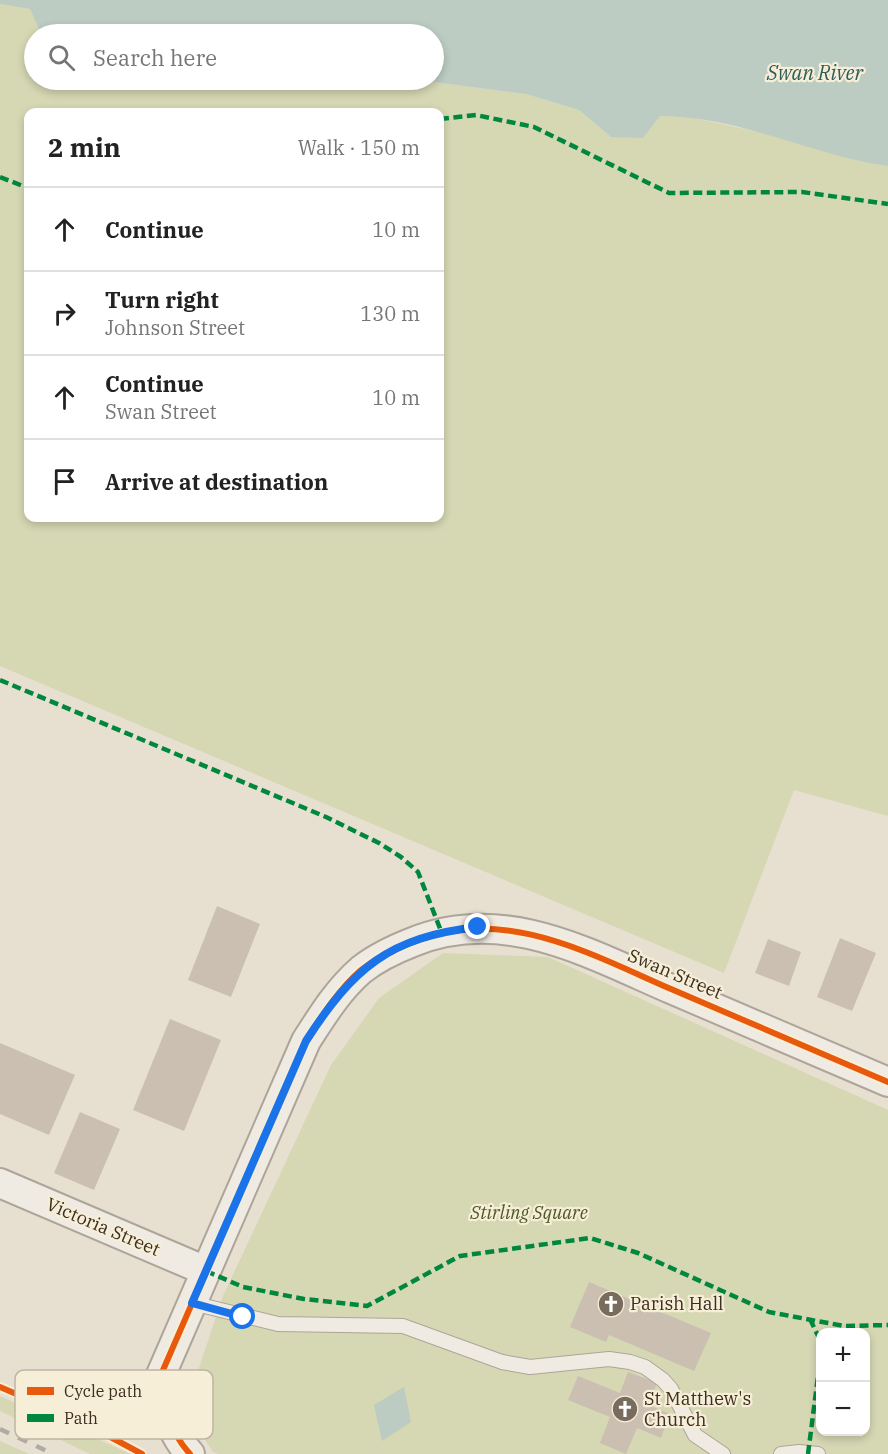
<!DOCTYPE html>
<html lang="en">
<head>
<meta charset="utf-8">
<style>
  body { margin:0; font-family:"IBM Plex Serif",serif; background:#f6f6f6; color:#222 }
  .controls { position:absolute; right:18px; bottom:18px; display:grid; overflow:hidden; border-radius:12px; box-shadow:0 3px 9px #0003 }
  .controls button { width:54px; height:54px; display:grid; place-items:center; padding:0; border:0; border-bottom:2px solid #e0e0e0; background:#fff; color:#222; font:30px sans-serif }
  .stop { position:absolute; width:18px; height:18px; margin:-14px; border:4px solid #1a73e8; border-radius:50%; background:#fff }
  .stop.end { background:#1a73e8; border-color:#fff; box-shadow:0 2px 6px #0008 }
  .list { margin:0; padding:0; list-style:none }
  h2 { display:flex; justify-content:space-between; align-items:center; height:78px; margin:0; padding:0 24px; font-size:26px }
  h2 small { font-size:20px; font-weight:400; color:#767676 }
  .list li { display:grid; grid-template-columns:39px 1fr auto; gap:18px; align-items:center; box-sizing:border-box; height:84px; padding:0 24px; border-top:2px solid #e0e0e0 }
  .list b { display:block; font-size:22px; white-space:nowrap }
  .list p { margin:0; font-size:20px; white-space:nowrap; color:#767676 }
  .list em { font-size:20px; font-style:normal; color:#767676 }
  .icon { flex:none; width:33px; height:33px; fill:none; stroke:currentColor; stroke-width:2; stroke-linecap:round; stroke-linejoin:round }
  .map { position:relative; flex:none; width:888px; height:1454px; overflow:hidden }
  .search { position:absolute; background:#fff; box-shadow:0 3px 9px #0003; left:24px; top:24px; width:420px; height:66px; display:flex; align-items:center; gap:15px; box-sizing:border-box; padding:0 21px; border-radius:33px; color:#767676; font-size:22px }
  .panel { position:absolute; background:#fff; box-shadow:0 3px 9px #0003; left:24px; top:108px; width:420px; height:414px; border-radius:12px }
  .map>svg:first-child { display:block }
</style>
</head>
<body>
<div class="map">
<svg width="888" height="1454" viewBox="0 0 888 1454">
  <rect width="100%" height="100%" fill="#e7e0d1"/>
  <g fill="#d6d7b3" fill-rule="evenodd">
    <path d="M0 4 30 9 41 34H34V80H418L526 94 579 110 611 137 660 116H685L763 133 888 166V816L794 790 724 973 0 666ZM28 112H440V518H28Z"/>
    <path d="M443 953 548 957 888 1110V1454H218L213 1452 185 1410 223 1296 331 1065 379 998ZM820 1332H866V1432H820Z"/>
    <polygon points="0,1396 131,1454 90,1454 0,1411"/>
    <polygon points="0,1441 25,1452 29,1454 0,1454"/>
  </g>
  <g fill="#bcccc2">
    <path d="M0 0H888V166C811 155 739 116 660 116L643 138 611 137 579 110 526 94 418 80H434V34H41L30 9 0 4Z"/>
    <polygon points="404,1387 411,1422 382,1441 374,1405"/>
  </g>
  <g fill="#cbbfb2">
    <polygon points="217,906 260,924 231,997 188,980"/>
    <polygon points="840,938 876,953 852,1011 817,997"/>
    <polygon points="768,939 801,952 789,986 755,973"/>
    <polygon points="170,1019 221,1040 184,1131 133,1110"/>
    <polygon points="0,1043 75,1075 49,1135 0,1114"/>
    <polygon points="80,1112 120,1129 94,1190 54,1173"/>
    <polygon points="589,1282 711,1333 694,1371 609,1335 606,1342 570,1327"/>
    <polygon points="628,1372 657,1383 648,1405 670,1414 661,1438 637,1428 626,1454 600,1443 610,1417 568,1400 578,1376 620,1393"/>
  </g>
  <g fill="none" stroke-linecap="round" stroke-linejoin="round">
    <g stroke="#ada599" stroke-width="16">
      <g id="service">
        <polyline points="192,1303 278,1324 403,1326 502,1362 530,1367 609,1359 630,1362 645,1367 663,1380 671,1389 695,1435 723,1454"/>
        <polyline points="781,1454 799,1452 818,1454"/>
      </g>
    </g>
    <g stroke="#ada599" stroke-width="32">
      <g id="minor">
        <polyline points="0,1183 206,1271"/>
        <path d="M190 1454C169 1431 165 1407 160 1377L306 1041C322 1016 338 990 361 970 376 958 395 949 413 942 504 905 588 953 671 989 744 1020 816 1051 888 1082"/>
      </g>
    </g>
    <use href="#service" stroke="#efebe3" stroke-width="14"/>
    <use href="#minor" stroke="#efebe3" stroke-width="28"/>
    <polyline stroke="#afaaa2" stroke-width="4.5" stroke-dasharray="10 10" stroke-linecap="butt" points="0,1429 53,1454"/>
    <g stroke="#00873e" stroke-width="4.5" stroke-dasharray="9 4.5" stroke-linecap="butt">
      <polyline points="440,119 476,115 534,127 669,193 802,192 888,204"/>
      <polyline points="0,177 28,188"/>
      <polyline points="0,680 326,817 379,843 401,857 418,872 441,931"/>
      <polyline points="206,1271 243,1287 304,1299 367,1306 460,1256 590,1238 638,1253 769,1312 844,1326 888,1325"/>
      <polyline points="810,1319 820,1340"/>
      <polyline points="808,1454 820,1361"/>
    </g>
    <g stroke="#f7eed8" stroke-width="10">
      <g id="cycleway">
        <polyline points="0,1387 86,1424 142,1454"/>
        <path d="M190 1454C169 1431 165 1407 160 1377L306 1041C322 1016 338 990 361 970 376 958 395 949 413 942 504 905 588 953 671 989 744 1020 816 1051 888 1082"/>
      </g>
    </g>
    <use href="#cycleway" stroke="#e8590c" stroke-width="6"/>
  </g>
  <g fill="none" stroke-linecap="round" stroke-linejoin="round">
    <path stroke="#1a73e8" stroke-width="8" d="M243 1317 192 1303 306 1041C353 968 389 937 478 927"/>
  </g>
  <defs>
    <g id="church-disc" transform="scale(1.35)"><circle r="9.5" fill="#786c5e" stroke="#f7eed8"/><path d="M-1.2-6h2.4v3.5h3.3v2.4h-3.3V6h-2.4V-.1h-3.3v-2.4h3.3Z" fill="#fff"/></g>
  </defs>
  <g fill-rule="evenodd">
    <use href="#church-disc" x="611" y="1304"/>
    <use href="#church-disc" x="625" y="1409"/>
  </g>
  <g text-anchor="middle" stroke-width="4.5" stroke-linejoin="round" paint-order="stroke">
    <g font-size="18" fill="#3d2e20" stroke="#f7eed8">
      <text transform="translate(675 974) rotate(23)" y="6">Swan Street</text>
      <text transform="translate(103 1227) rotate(23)" y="6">Victoria Street</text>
    </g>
    <g font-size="18" font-style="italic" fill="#4d5a26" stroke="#f7eed8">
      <text x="529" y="1219">Stirling Square</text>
    </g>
    <g font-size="18" fill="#3d2e20" stroke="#f7eed8" text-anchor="start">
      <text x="630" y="1310">Parish Hall</text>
      <text x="644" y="1405">St Matthew's<tspan x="644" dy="21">Church</tspan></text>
    </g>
    <g font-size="20" font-style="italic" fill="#2f5d5a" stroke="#f7eed8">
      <text x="815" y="80">Swan River</text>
    </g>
  </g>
  <rect x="15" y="1370" width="198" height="69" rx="9" fill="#f7eed8" stroke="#bfb4a1" stroke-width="1.5"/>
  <rect x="27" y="1387" width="27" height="8" fill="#e8590c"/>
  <rect x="27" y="1414" width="27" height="8" fill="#00873e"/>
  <g font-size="16" fill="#3d2e20">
    <text x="64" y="1397">Cycle path</text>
    <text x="64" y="1424">Path</text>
  </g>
</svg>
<div class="controls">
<button>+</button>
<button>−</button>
</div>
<div class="stop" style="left:243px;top:1317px"></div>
<div class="stop end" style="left:478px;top:927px"></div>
<div class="search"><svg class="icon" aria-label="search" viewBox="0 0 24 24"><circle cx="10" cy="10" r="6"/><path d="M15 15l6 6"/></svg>Search here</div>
<section class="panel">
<h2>2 min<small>Walk · 150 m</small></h2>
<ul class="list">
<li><svg class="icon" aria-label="ahead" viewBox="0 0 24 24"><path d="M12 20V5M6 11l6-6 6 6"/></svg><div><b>Continue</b></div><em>10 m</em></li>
<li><svg class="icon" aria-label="right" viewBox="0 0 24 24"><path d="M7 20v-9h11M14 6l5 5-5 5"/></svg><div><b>Turn right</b><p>Johnson Street</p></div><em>130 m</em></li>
<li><svg class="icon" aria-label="ahead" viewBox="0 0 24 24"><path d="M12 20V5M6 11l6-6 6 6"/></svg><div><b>Continue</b><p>Swan Street</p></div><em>10 m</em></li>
<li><svg class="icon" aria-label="arrive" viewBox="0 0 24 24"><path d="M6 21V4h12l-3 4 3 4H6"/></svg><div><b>Arrive at destination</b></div></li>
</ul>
</section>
</div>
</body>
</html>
